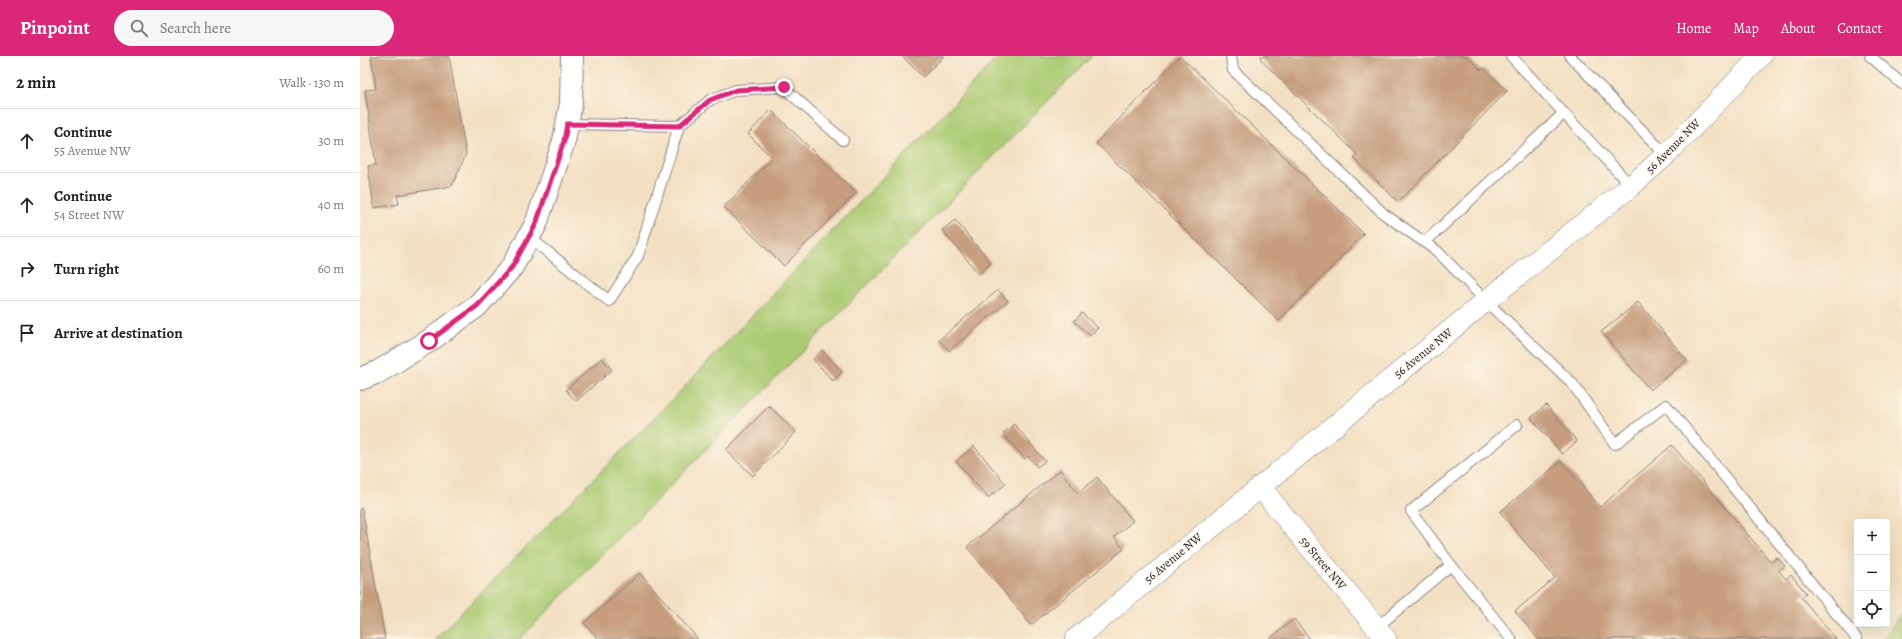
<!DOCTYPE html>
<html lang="en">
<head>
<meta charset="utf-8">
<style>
  body { margin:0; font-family:Alegreya,serif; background:#f6f6f6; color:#222 }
  .controls { position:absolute; right:12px; bottom:12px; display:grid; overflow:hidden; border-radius:4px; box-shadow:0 4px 16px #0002 }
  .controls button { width:36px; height:36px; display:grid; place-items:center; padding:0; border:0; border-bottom:1px solid #e0e0e0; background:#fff; color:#222; font:20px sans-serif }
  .stop { position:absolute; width:12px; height:12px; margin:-9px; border:3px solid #db2777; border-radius:50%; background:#fff }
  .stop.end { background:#db2777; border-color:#fff; box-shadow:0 1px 4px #0008 }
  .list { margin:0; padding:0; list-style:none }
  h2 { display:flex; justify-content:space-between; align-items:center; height:52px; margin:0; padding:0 16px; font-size:17px }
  h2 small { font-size:13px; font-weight:400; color:#767676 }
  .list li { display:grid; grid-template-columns:26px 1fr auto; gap:12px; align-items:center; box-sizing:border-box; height:64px; padding:0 16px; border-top:1px solid #e0e0e0 }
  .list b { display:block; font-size:15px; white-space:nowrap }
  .list p { margin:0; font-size:13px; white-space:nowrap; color:#767676 }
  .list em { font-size:13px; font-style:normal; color:#767676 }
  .icon { flex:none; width:22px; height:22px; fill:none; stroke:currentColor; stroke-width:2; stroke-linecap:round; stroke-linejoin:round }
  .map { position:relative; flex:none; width:1542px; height:583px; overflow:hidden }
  header { display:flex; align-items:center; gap:24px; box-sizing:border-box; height:56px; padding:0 20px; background:#db2777; color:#fff }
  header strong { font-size:19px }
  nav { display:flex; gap:22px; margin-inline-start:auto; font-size:14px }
  .search { width:280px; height:36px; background:#f6f6f6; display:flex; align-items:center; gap:10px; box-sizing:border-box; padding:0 14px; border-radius:22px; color:#767676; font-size:15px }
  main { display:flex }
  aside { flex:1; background:#fff }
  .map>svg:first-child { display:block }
</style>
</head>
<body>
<header>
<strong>Pinpoint</strong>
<div class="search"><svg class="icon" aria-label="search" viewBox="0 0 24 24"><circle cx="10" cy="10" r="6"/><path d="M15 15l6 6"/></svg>Search here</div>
<nav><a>Home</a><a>Map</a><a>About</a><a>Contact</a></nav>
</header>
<main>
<aside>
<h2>2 min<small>Walk · 130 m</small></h2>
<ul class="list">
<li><svg class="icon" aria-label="ahead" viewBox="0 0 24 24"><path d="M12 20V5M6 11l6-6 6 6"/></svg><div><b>Continue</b><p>55 Avenue NW</p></div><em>30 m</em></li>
<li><svg class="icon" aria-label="ahead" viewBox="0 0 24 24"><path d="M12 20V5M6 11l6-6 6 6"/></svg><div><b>Continue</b><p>54 Street NW</p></div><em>40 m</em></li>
<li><svg class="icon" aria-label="right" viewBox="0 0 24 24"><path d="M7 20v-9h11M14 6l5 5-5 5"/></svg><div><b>Turn right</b></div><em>60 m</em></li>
<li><svg class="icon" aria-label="arrive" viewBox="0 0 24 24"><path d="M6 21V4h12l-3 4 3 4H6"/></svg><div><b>Arrive at destination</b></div></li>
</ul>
</aside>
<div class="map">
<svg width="1542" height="583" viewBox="0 0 1542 583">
  <rect width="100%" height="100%" fill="#fcf5e5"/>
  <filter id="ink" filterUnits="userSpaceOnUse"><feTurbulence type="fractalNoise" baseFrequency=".025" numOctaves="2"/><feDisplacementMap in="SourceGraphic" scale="8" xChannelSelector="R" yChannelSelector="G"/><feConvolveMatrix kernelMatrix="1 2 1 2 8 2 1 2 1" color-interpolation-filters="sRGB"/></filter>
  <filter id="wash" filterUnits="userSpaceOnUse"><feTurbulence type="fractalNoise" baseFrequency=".012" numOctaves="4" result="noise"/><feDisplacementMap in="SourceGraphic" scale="16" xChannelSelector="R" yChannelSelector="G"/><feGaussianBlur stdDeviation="0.9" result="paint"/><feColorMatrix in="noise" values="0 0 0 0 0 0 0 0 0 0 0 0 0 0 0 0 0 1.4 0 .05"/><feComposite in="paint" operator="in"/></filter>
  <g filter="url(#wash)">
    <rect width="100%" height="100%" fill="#f3e0c2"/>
    <g fill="#abca72" stroke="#667656">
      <polygon points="639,0 732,0 160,583 75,583 310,346"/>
      <polygon points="1542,556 1542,583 1523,583"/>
    </g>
    <g id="blocks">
      <g fill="#c69d7e">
        <polygon points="11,0 89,0 106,98 92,130 37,139 39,148 14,152 8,110 16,109 5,34 16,33"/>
        <polygon points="542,0 584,0 563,21"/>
        <polygon points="820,0 1004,178 919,265 736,87"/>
        <polygon points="901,0 1107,0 1121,14 1123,12 1147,35 1038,146 994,102 997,98 901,4"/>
        <polygon points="411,54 496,137 424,210 364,151 412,102 388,78"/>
        <polygon points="595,164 631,207 619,218 582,174"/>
        <polygon points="638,234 648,245 589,295 579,284"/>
        <polygon points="1278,246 1327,304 1290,334 1241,276"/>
        <polygon points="722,257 738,272 730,280 714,265"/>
        <polygon points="462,294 482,316 473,325 453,303"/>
        <polygon points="242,302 252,314 216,345 206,334"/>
        <polygon points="1186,349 1217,385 1202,398 1171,362"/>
        <polygon points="409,350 436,376 393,420 366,394"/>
        <polygon points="654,368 685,405 677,411 668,400 665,403 643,378"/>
        <polygon points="1312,389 1411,506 1417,501 1425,510 1419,515 1426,523 1431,519 1446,537 1441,541 1476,583 1178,583 1155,555 1195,522 1140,456 1201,405 1240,451"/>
        <polygon points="614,390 646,428 628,442 596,405"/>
        <polygon points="700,414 718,437 737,421 773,465 754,481 764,493 671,569 607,491"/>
        <polygon points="2,452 25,583 0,583 0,453"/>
        <polygon points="280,517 338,583 239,583 224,567"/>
        <polygon points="934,563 950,583 909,583"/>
      </g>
    </g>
  </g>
  <g filter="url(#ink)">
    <use href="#blocks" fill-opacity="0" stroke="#8a817e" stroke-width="1"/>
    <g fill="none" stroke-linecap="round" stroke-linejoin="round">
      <g stroke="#8a817e" stroke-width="12">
        <g id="service">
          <polyline points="871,0 873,14 1024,158 1077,195 1126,245 1212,327 1255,388 1306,349 1497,583"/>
          <polyline points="1151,0 1271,130"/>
          <polyline points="1210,0 1306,99"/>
          <polyline points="1510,0 1542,28"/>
          <polyline points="319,70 350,44 376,34 423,31 483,84"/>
          <polyline points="169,181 249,245 278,200 319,70 207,68"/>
          <polyline points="1065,186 1204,57"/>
          <polyline points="1091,509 1051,455 1157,369"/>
          <polyline points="1016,572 1091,509 1151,583"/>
        </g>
      </g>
      <g stroke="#8a817e" stroke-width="22">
        <g id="minor">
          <polyline points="900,431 1026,583"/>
          <polyline points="716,583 1126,245 1271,130 1306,99 1401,0"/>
        </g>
      </g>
      <g stroke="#8a817e" stroke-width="24">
        <polyline id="tertiary" points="0,323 18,316 69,285 117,250 152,211 176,168 204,85 211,47 212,0"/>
      </g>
      <use href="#service" stroke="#fff" stroke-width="10"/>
      <use href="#minor" stroke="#fff" stroke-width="21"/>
      <use href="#tertiary" stroke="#fff" stroke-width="22"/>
    </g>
  </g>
  <g fill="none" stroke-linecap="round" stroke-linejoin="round" filter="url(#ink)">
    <polyline stroke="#db2777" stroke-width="5" points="69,285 117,250 152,211 176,168 204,85 207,68 319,70 350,44 376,34 424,31"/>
  </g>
  <g text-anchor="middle" stroke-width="3" stroke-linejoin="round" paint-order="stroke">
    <g font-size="12" fill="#22223b" stroke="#fcf5e5">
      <text transform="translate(1313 90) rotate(-45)" y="4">56 Avenue NW</text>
      <text transform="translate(1063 297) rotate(-39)" y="4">56 Avenue NW</text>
      <text transform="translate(813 502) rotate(-40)" y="4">56 Avenue NW</text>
      <text transform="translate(963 507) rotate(50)" y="4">59 Street NW</text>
    </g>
  </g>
</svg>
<div class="controls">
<button>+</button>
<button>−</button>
<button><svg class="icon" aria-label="locate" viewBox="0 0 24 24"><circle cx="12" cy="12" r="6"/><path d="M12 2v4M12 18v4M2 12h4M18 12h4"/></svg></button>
</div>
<div class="stop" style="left:69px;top:285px"></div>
<div class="stop end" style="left:424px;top:31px"></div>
</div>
</main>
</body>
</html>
